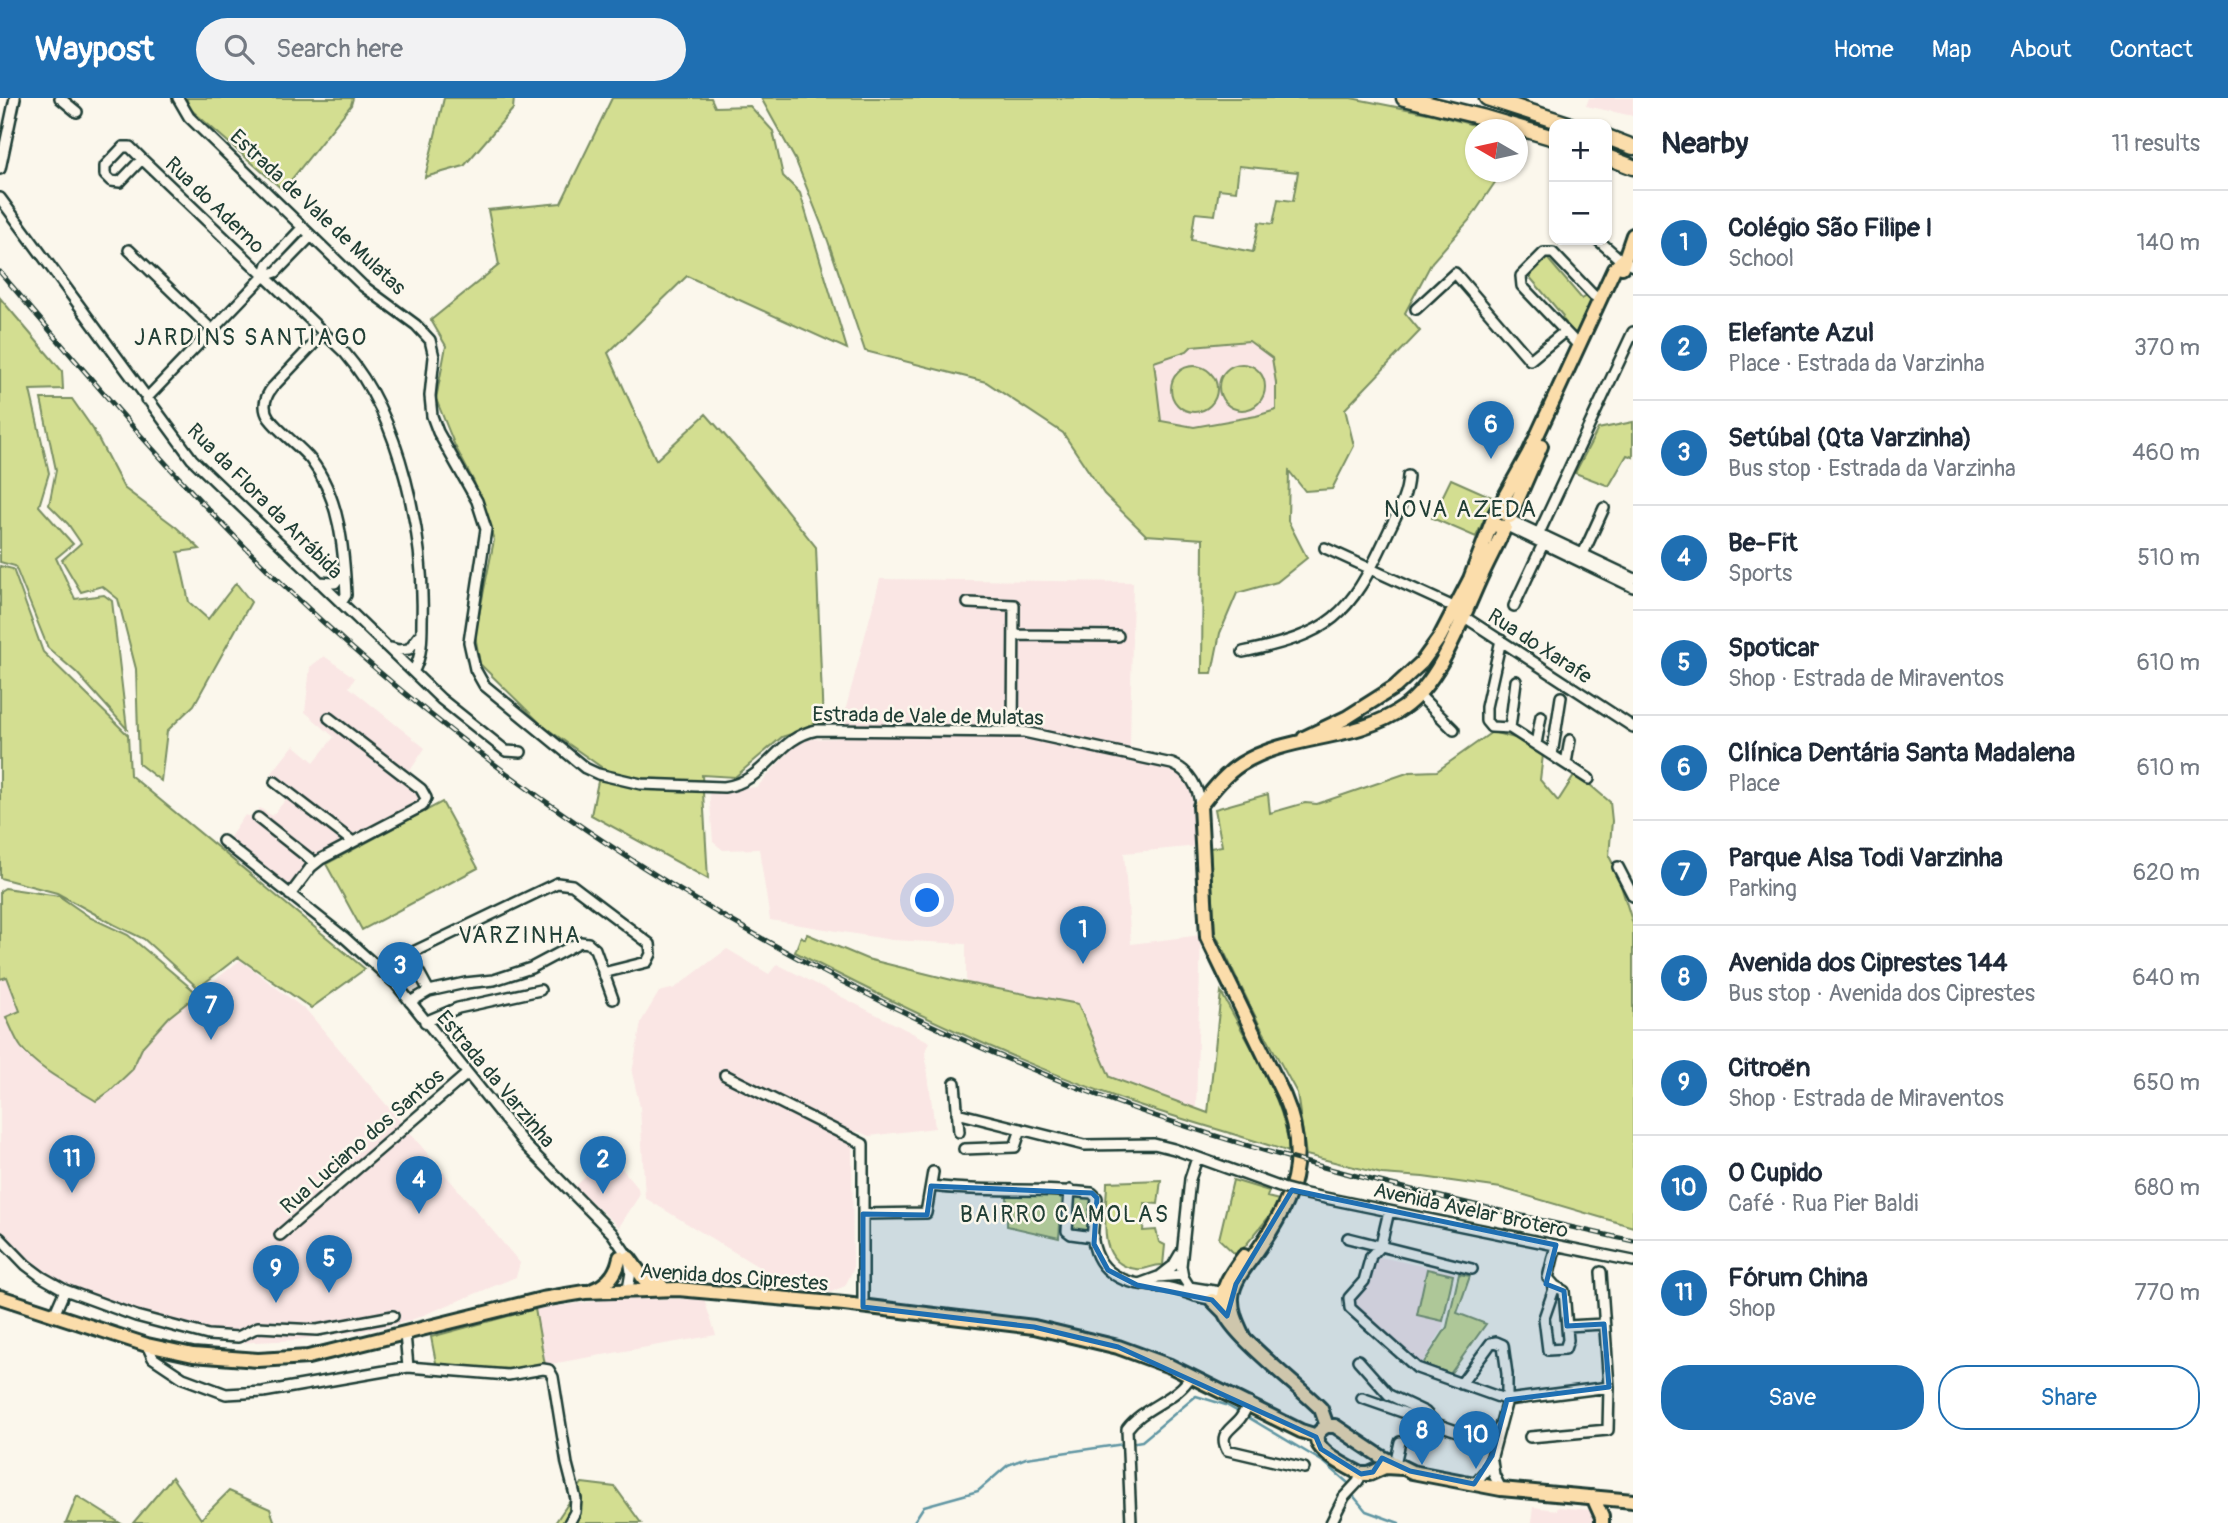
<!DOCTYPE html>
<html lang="en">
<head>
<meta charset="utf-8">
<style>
	body { margin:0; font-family:Pangolin,sans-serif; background:#f2f2f3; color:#1f2937 }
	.controls { position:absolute; right:21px; top:21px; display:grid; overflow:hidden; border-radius:14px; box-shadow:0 2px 5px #0004 }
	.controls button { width:63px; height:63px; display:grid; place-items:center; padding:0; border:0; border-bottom:2px solid #e0e1e3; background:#fff; color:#1f2937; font:35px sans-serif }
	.compass { position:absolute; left:1465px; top:21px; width:63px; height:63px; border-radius:50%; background:#fff; box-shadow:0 2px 5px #0004; rotate:279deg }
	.you { position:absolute; left:928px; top:803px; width:24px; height:24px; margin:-18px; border:5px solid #fff; border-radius:50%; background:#1a73e8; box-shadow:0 0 0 10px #1a73e833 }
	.badge { display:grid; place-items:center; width:46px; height:46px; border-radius:50%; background:#1f6fb2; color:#fff; font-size:23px; font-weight:700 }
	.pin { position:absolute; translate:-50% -58px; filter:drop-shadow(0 2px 4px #0008) }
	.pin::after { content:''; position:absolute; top:37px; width:24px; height:21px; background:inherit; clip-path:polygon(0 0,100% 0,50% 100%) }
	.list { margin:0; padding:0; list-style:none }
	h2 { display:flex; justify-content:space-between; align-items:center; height:91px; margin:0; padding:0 28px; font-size:30px }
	h2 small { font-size:23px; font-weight:400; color:#747a83 }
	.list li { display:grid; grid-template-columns:46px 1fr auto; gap:21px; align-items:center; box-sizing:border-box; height:105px; padding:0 28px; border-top:2px solid #e0e1e3 }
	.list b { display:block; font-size:26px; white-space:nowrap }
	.list p { margin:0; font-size:23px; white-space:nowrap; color:#747a83 }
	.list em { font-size:23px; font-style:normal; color:#747a83 }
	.actions { display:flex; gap:14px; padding:21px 28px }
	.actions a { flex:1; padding:16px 0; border:2px solid #1f6fb2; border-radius:28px; text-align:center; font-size:24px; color:#1f6fb2 }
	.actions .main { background:#1f6fb2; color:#fff }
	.icon { flex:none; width:38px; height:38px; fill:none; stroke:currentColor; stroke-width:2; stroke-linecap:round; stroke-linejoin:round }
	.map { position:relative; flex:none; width:1633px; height:1425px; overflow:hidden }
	header { display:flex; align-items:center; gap:42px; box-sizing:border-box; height:98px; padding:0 35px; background:#1f6fb2; color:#fff }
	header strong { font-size:33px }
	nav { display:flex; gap:38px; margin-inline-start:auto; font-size:24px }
	.search { width:490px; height:63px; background:#f2f2f3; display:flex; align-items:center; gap:18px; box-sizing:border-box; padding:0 24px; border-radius:38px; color:#747a83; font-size:26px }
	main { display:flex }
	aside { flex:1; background:#fff }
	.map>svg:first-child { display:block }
	.built { fill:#fae6e4 }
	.green { fill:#d3de91; stroke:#798e62; stroke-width:2; fill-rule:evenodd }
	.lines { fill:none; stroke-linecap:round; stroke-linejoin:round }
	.stream { stroke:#6096a3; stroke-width:2.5 }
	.minor-casing { stroke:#1f3d34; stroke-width:14 }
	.major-casing { stroke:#1f3d34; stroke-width:18 }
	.highway-casing { stroke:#1f3d34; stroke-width:19 }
	.minor { stroke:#fbf7ec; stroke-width:9 }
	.major { stroke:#fbddab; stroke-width:12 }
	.highway { stroke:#fbddab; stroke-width:14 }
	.rail-casing { stroke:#1f3d34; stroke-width:5 }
	.rail { stroke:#fbf7ec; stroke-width:2.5; stroke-dasharray:8; stroke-linecap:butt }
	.minor-bridge-casing { stroke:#1f3d34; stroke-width:14; stroke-linecap:butt }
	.minor-bridge { stroke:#fbf7ec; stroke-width:9 }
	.marked { fill:#1f6fb2; fill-opacity:0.2; stroke:#1f6fb2; stroke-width:5; stroke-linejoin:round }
	.labels { text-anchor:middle; stroke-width:5; stroke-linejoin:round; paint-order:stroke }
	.street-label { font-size:21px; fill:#1f3d34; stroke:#fbf7ec }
	.neighbourhood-label { font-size:23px; letter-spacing:2px; fill:#1f3d34; stroke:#fbf7ec }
</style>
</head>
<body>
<header>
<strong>Waypost</strong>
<div class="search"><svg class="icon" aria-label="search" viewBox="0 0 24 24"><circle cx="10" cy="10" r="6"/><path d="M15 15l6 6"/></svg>Search here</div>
<nav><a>Home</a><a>Map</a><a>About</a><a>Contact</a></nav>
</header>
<main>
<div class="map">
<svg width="1633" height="1425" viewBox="0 0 1633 1425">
	<rect width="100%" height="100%" fill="#fbf7ec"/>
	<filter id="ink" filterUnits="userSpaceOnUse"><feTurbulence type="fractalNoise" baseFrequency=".0143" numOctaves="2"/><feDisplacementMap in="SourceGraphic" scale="14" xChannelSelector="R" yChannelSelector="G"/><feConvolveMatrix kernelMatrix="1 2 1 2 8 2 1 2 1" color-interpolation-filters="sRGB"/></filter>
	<g filter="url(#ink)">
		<path class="built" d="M1589 0H1633V18L1586 8Z
			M1249 243 1272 260 1276 285V312L1256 318 1194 329 1161 323 1153 264 1187 253 1192 248Z
			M880 481 1133 484 1130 649 1179 674 1187 681 1195 700 1199 748 1124 755 1131 846 1201 837 1196 1012 1110 979 1078 906 966 885V846L892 842 770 822 759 751 723 752 713 744 709 693 757 689 801 641 838 640Z
			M324 558 355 580 349 589 425 650 404 682 421 696V703L308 766 289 788 228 742 245 717 253 719 260 710 272 718 293 693 271 676 294 647 314 664 334 639 305 614 310 569Z
			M727 851 769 876 777 866 930 944 925 954 935 1030 869 1038 857 1033 852 1050 853 1172 845 1188 829 1195 802 1193 772 1177 645 1100 640 1009 632 975 641 924 659 894 675 890Z
			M240 862 308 914 520 1165 516 1179 409 1223 374 1231 296 1242 236 1245 210 1244 155 1231 73 1202 41 1184 15 1163 0 1148V881L7 878 46 974 110 993 131 972 143 948 169 919Z
			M609 1055 638 1090 639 1098 619 1129 575 1089Z
			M1375 1158 1455 1175 1442 1232 1422 1265 1414 1263 1354 1206V1201L1366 1190Z
			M611 1201H704L716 1237 545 1267 535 1211Z
			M1533 1409 1557 1412 1558 1409 1590 1412 1594 1413 1593 1425H1531Z"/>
		<path class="green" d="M187 0H353L351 7 283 92 188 9Z
			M444 0H514L513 11 464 68 425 79Z
			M612 0H711L715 9 750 8 773 33 783 78 800 95 847 251 687 178 608 255 656 362 706 316 743 358 816 449 823 626 782 639 735 679 702 677 708 781 591 717 601 669 543 628 480 566 475 537 494 442 474 384 455 348 436 301 446 248 431 222 499 167 488 112 561 105Z
			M761 0H1351L1432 16 1489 31 1476 32V74H1502L1471 120 1432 164 1405 215 1420 233 1345 311 1354 348 1332 391 1305 393 1289 373 1288 423 1307 460 1277 484 1237 495 1220 535 1212 575H1202L1203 441 1146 437 1104 396 1063 335 986 284 865 253 828 143 796 63ZM1239 68 1298 74 1293 103 1278 101 1273 126 1259 124 1253 154 1191 142 1195 115 1215 117 1219 91 1236 93ZM1249 243 1272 260 1276 285V312L1256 318 1194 329 1161 323 1154 264 1187 253 1192 248Z
			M1547 160 1582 201 1587 198 1592 203 1576 237 1564 227 1566 225 1562 220 1563 218 1528 177Z
			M0 200 62 273 63 291 30 292 49 375 39 408 73 446 56 460 75 501 104 497 112 503 127 631 77 575 48 550 15 468 0 464Z
			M1219 289a23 23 0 1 1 46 0a23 23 0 1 1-46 0Z
			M1171 291a23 23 0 1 1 46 0a23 23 0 1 1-46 0Z
			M41 301H72L93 331 124 390 176 429 200 451 178 454 189 504 208 521 236 485 251 504 194 607 167 633 161 683 139 666 136 571 118 501 102 488 81 494 62 462 81 445 68 426 49 407 56 372Z
			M1633 324V359L1627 357 1609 388 1575 375 1598 331Z
			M1451 381 1494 400 1476 439 1432 420Z
			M0 468 13 471 43 554 128 637 130 677 365 871 311 910 238 859 198 890 144 841 115 827 57 795 0 780Z
			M1492 634 1526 643 1543 657 1540 682 1558 703 1576 675 1610 704 1612 723 1609 758 1616 772 1633 826V1129L1501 1090 1423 1079 1382 1076 1306 1057 1297 995 1258 924 1215 835 1210 750 1222 748 1215 711 1268 696 1270 715 1305 705 1317 706 1410 674 1437 673Z
			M442 704 478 770 362 832 326 766Z
			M5 790 59 798 91 820 128 837 198 896 169 919 143 948 132 972 110 993 96 1003C69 986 40 973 21 949 15 941 11 929 6 919L20 913 7 879 0 881V793Z
			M807 836 867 861 956 883 1078 906 1110 979 1208 1015 1221 894C1245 940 1287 1003 1289 1054 1232 1034 1173 1020 1116 999 1005 959 899 908 795 854L801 838 805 841Z
			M1161 1082 1158 1106 1145 1105 1143 1133 1156 1132 1159 1144 1165 1147 1163 1167C1153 1166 1146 1173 1136 1171 1094 1166 1107 1114 1107 1084Z
			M1233 1082 1269 1093 1267 1099 1279 1102 1277 1109 1237 1158 1219 1141Z
			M1077 1097 1089 1098 1094 1102 1090 1132 1088 1134 1074 1133 1070 1129 1073 1101Z
			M1007 1098H1058L1062 1101 1059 1140 1007 1128Z
			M1427 1171 1453 1177 1443 1223 1417 1217Z
			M1459 1176 1470 1178 1457 1215 1486 1226 1450 1276 1423 1266 1447 1229Z
			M535 1211 545 1267 522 1271 437 1270 431 1239Z
			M172 1379 201 1421 229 1393 270 1411 275 1425H133Z
			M582 1385 615 1389 641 1425H555Z
			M77 1398 120 1425H66Z"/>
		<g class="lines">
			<path class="stream" d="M1246 1318 1325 1365 1348 1385 1349 1389
				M1130 1345 1142 1343 1196 1298 1226 1307 1240 1315
				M1351 1395 1366 1413 1399 1425
				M913 1425 924 1408 978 1393 1008 1367 1026 1360 1124 1346"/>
			<defs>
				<path id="minor" d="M60 0 77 14
					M178 0 189 19 363 188 416 227 430 242 434 259 430 298 432 318 438 334 477 403 486 431 469 544 475 571 484 587 585 670 598 676 641 686 724 689C768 683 775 640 817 632L1024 634 1172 666C1190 673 1199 690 1200 708
					M142 61 120 84 111 83 105 77V68L123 49H130L142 61 345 255C401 320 425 439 422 523 422 540 422 559 413 574
					M0 71 15 0
					M0 100 192 361 441 601 506 653 521 654
					M1598 142 1622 163 1633 168
					M129 152 212 232
					M264 178 268 166 303 129
					M1416 211 1455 175 1530 262 1564 234
					M324 235 272 290C265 299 262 310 269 320 281 336 299 347 311 362 340 400 344 452 346 497L341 505
					M1579 248 1522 188 1521 178 1544 155H1553L1593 197 1600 201
					M146 301 264 178 276 174 311 138
					M1510 419V422L1633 480
					M1505 429 1507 428 1633 489
					M1539 435 1633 234
					M1325 450 1456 510
					M1583 456 1604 410
					M319 484 335 485 344 473
					M968 505 1014 507 1013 634
					M1514 508 1543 446
					M1463 518 1633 629
					M1014 537 1118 538
					M1501 542 1486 609V623L1491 629 1510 630 1589 681
					M391 550 398 552 409 551 419 538
					M1243 554C1330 536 1349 519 1386 439 1395 419 1407 400 1408 378
					M1418 596 1454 632
					M1510 630 1516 583
					M1536 646 1541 618
					M1552 657 1561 599
					M1566 665 1570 642
					M275 684 353 744
					M258 720 315 765
					M223 743 345 840 396 886 526 1048 612 1135 629 1160 631 1174 628 1191
					M1618 769 1633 798
					M290 797 311 769 321 761 422 708 426 700 421 691 329 620
					M409 856 557 785 572 787 650 846 651 856 647 864 603 875
					M381 871 409 856 429 893 410 904
					M429 893 465 885 494 882 531 870 580 844 588 845 595 851 613 901
					M425 924 458 910 540 892
					M725 977 863 1046V1209
					M955 985 959 1034
					M957 1015 1084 1047 1154 1046 1174 1051 1282 1090
					M964 1051 1015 1049 1021 1031
					M931 1088C985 1095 1038 1089 1092 1095L1097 1100C1096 1114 1091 1130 1093 1143 1099 1181 1133 1187 1163 1189 1181 1190 1197 1202 1216 1201
					M1070 1092 1067 1133 1071 1136 1093 1139
					M1301 1095 1633 1163
					M1389 1113 1381 1147 1371 1158 1364 1183 1349 1200 1350 1210 1417 1270 1507 1302 1609 1289 1601 1174
					M863 1116 926 1115 933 1074
					M280 1137 467 976
					M0 1140 26 1167 42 1179 65 1192 136 1218 208 1237 238 1239 258 1229 317 1232 393 1218
					M1348 1140 1472 1171
					M1159 1179 1173 1168 1180 1156
					M1139 1186 1158 1179 1182 1177
					M1555 1188 1544 1220 1548 1252 1565 1251 1568 1242 1564 1193 1555 1188 1548 1180 1556 1147
					M1189 1189 1220 1194 1224 1198
					M1195 1198 1183 1179 1181 1168 1190 1081 1197 1060
					M54 1217 65 1192
					M1567 1228 1604 1226
					M405 1236 408 1269
					M147 1247 153 1260 183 1280 226 1296 263 1294 408 1269 508 1277 543 1271 549 1272 553 1279 567 1366 576 1401 575 1414 569 1425
					M1358 1262 1389 1297 1425 1314 1434 1324
					M1461 1286 1491 1245 1496 1244 1503 1247 1507 1276V1302L1492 1358 1487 1371 1474 1386
					M1362 1300 1471 1338 1496 1341
					M1249 1305C1246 1311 1243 1317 1239 1322 1229 1333 1219 1336 1227 1352L1304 1370
					M1530 1339 1608 1332 1609 1289
					M1492 1363 1494 1377 1501 1391
					M1395 1366 1400 1344
					M1131 1425 1127 1331C1144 1308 1176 1303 1191 1278
					M1331 1425 1344 1399 1358 1384 1361 1376"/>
				<path id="major" d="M1622 169 1633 137
					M1497 414H1503L1510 419 1541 348
					M1304 640 1346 620 1395 589 1422 564 1440 539 1470 481 1495 416 1529 355 1614 171 1622 163
					M1244 1158C1232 1174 1218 1192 1224 1213 1231 1236 1301 1290 1321 1311L1327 1328
					M629 1160 644 1181 661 1187
					M593 1192C609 1186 617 1175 620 1159
					M0 1199 147 1247 193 1257 258 1262 308 1259 542 1201 585 1194 678 1191 844 1206 1034 1229 1118 1249 1170 1268 1301 1333 1317 1338
					M1212 1202 1224 1214
					M1244 1240C1238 1227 1231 1214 1232 1199 1233 1182 1248 1166 1257 1153 1294 1102 1310 1059 1284 998L1207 839 1200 708C1212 693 1225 676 1241 666 1290 635 1355 644 1403 610 1440 584 1461 523 1479 483 1487 465 1497 447 1505 429L1497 428 1494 424
					M1402 1370 1385 1369 1369 1376H1361C1347 1369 1295 1344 1327 1328H1335L1380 1358 1412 1374 1501 1391 1633 1403
					M1593 1399 1602 1419V1425"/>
				<path id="highway" d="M1404 0 1482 19 1554 40
					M1487 0 1568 26
					M1607 39 1633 49
					M1607 59 1633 69"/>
			</defs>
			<use href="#minor" class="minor-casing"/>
			<use href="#major" class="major-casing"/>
			<use href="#highway" class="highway-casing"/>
			<use href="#minor" class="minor"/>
			<use href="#major" class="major"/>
			<use href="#highway" class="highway"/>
			<defs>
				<path id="rail" d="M0 174C95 286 189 398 296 499 528 718 807 888 1105 1000 1276 1064 1455 1103 1633 1143"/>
			</defs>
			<use href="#rail" class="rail-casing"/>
			<use href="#rail" class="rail"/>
			<defs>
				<path id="minor-bridge" d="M1282 1090 1301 1095"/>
			</defs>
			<use href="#minor-bridge" class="minor-bridge-casing"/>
			<use href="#minor-bridge" class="minor-bridge"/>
		</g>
	</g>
	<path class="marked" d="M931 1088 1092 1095 1097 1100 1094 1146 1108 1172 1137 1187 1212 1202 1227 1218 1236 1186 1292 1092 1556 1147 1546 1186 1564 1193 1567 1228 1604 1226 1609 1289 1507 1302 1492 1358 1474 1386 1410 1373 1382 1360 1373 1374 1361 1376 1321 1351 1316 1339 1118 1249 1034 1229 863 1209V1116L927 1117Z"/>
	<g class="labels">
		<g class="street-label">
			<text transform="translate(215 107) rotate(44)" y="7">Rua do Aderno</text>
			<text transform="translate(318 114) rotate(43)" y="7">Estrada de Vale de Mulatas</text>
			<text transform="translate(265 403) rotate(45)" y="7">Rua da Flora da Arrábida</text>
			<text transform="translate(1540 548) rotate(33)" y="7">Rua do Xarafe</text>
			<text transform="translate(928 618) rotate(1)" y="7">Estrada de Vale de Mulatas</text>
			<text transform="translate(496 981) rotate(50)" y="7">Estrada da Varzinha</text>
			<text transform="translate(362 1043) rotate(-41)" y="7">Rua Luciano dos Santos</text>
			<text transform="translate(1471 1112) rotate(12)" y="7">Avenida Avelar Brotero</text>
			<text transform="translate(734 1179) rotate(4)" y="7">Avenida dos Ciprestes</text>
		</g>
		<g class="neighbourhood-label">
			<text x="251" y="247">JARDINS SANTIAGO</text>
			<text x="1461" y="419">NOVA AZEDA</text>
			<text x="520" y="845">VARZINHA</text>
			<text x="1065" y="1124">BAIRRO CAMOLAS</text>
		</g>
	</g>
</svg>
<div class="controls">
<button>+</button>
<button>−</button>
</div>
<svg class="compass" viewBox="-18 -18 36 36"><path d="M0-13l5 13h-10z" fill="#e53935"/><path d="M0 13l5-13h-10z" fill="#747a83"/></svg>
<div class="you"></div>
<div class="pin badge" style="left:1083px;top:866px">1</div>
<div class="pin badge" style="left:603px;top:1096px">2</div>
<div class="pin badge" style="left:400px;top:902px">3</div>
<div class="pin badge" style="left:419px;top:1116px">4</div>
<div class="pin badge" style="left:329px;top:1195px">5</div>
<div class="pin badge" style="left:1491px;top:361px">6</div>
<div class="pin badge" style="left:211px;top:942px">7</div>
<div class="pin badge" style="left:1422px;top:1367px">8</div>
<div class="pin badge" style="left:276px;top:1205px">9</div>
<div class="pin badge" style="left:1476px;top:1371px">10</div>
<div class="pin badge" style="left:72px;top:1095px">11</div>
</div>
<aside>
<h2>Nearby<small>11 results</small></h2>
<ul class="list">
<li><span class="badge">1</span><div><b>Colégio São Filipe I</b><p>School</p></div><em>140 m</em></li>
<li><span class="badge">2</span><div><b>Elefante Azul</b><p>Place · Estrada da Varzinha</p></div><em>370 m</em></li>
<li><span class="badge">3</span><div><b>Setúbal (Qta Varzinha)</b><p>Bus stop · Estrada da Varzinha</p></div><em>460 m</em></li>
<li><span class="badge">4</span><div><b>Be-Fit</b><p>Sports</p></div><em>510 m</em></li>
<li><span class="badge">5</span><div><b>Spoticar</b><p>Shop · Estrada de Miraventos</p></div><em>610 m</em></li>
<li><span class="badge">6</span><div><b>Clínica Dentária Santa Madalena</b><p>Place</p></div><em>610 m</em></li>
<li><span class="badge">7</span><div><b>Parque Alsa Todi Varzinha</b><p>Parking</p></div><em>620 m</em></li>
<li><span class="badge">8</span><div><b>Avenida dos Ciprestes 144</b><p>Bus stop · Avenida dos Ciprestes</p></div><em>640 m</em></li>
<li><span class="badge">9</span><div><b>Citroën</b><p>Shop · Estrada de Miraventos</p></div><em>650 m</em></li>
<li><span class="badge">10</span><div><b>O Cupido</b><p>Café · Rua Pier Baldi</p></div><em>680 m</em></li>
<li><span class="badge">11</span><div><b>Fórum China</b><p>Shop</p></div><em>770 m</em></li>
</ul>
<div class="actions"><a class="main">Save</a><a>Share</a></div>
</aside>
</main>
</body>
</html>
